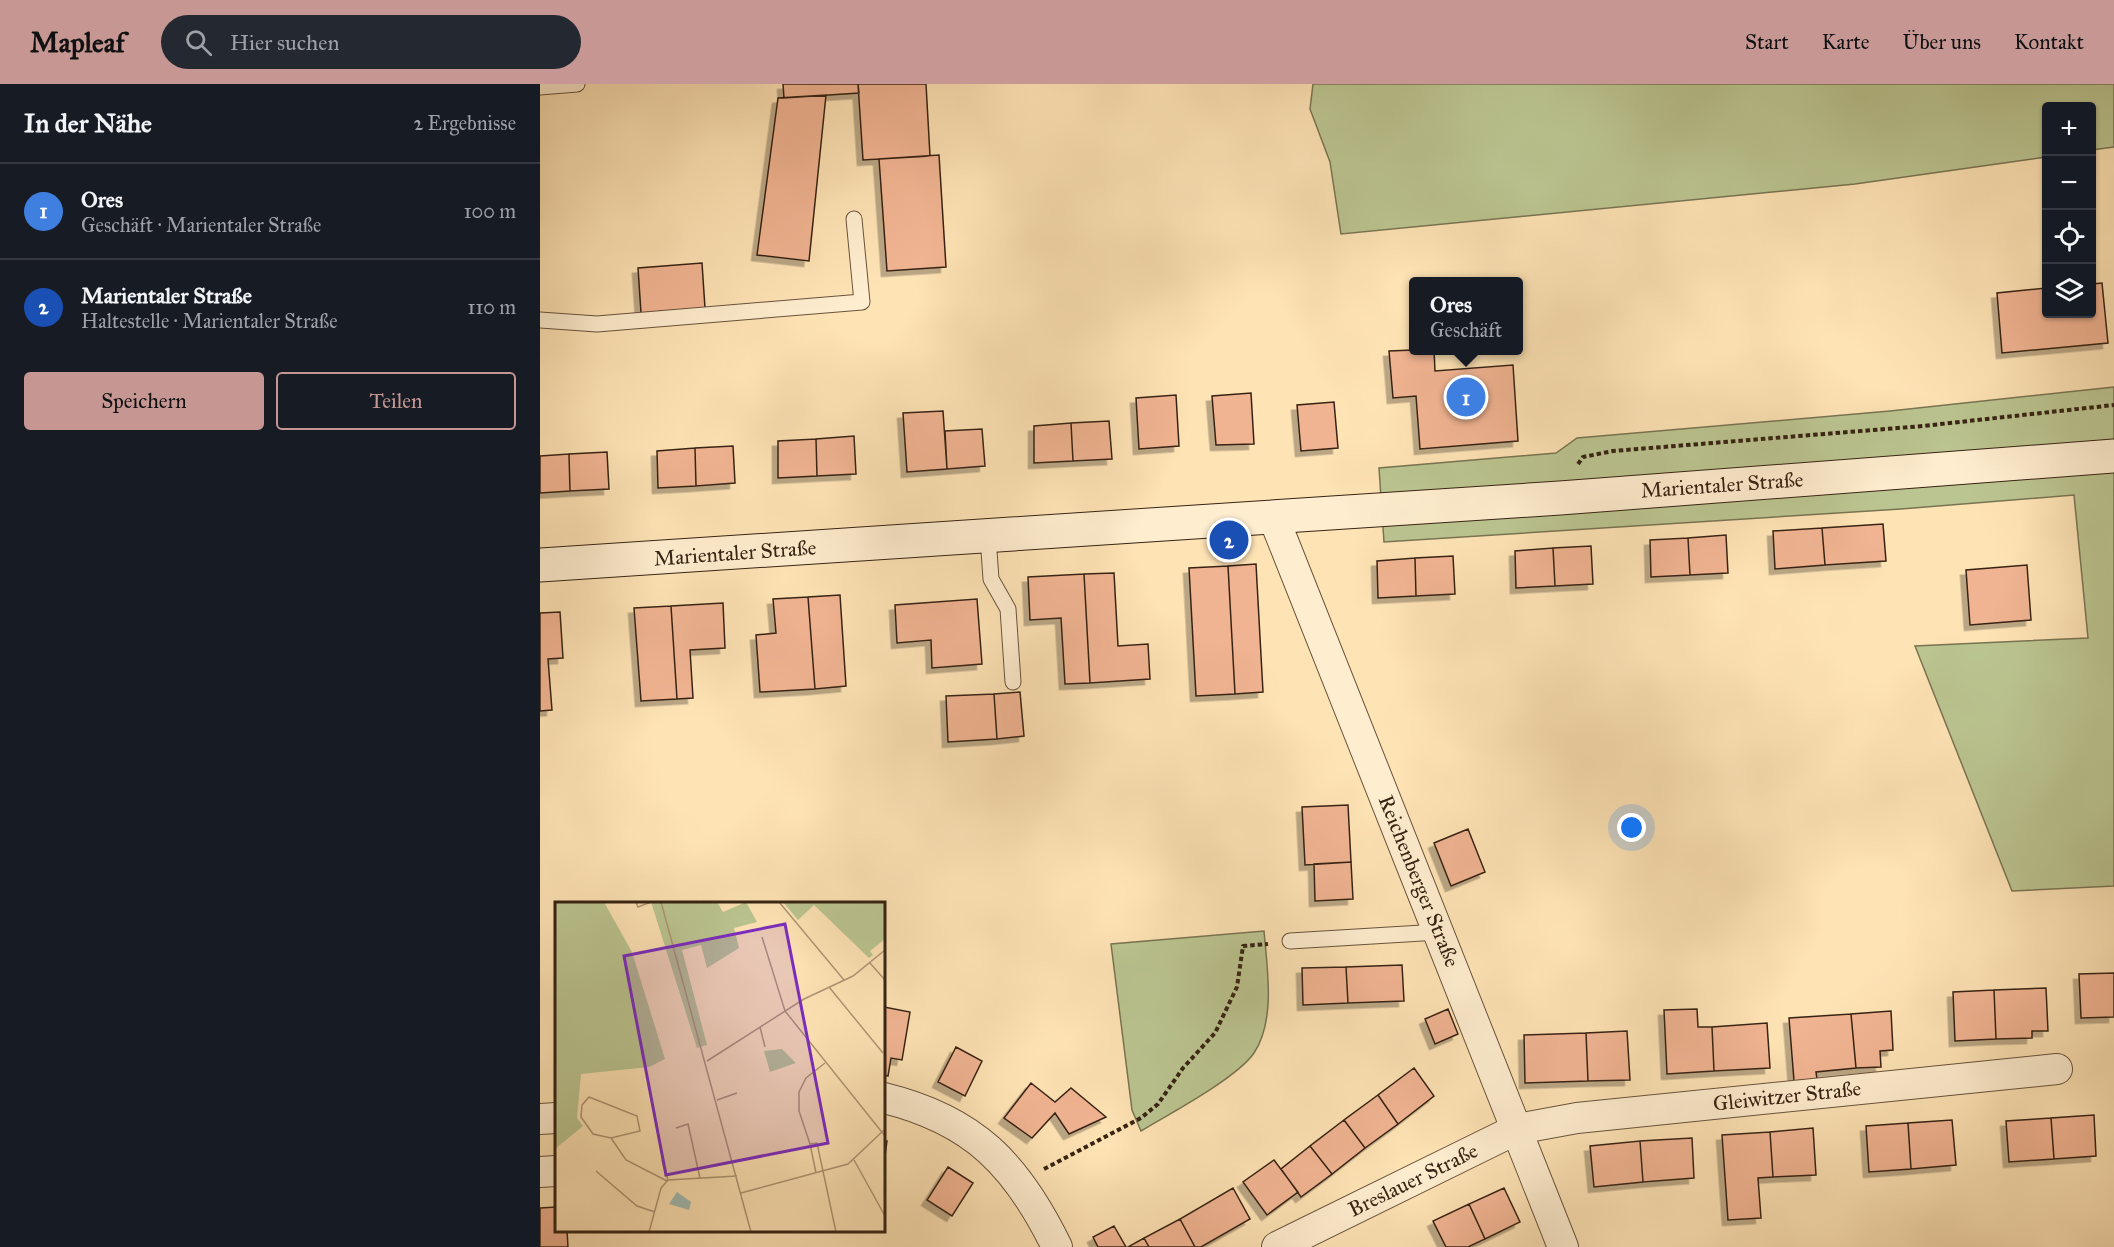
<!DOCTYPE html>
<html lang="de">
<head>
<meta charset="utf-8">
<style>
	body { margin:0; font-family:"IM FELL Great Primer",serif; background:#242831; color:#f1f3f6 }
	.controls { position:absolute; right:18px; top:18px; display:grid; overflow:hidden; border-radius:6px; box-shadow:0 2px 4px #0004 }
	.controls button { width:54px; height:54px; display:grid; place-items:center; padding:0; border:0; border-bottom:2px solid #363941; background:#171b24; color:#f1f3f6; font:30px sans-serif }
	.you { position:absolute; left:1092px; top:744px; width:21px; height:21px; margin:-15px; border:4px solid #fff; border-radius:50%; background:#1a73e8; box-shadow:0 0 0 9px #1a73e833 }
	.badge { display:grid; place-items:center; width:39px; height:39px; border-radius:50%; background:#c59692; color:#fff; font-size:20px; font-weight:700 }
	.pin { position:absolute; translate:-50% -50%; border:3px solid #fff; box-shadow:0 2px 6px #0006 }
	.popup { position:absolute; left:869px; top:193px; width:114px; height:78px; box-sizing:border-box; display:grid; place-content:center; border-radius:6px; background:#171b24; filter:drop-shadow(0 2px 4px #0005); font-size:20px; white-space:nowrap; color:#9ea1a6 }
	.popup b { font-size:22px; color:#f1f3f6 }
	.popup::after { content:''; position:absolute; left:50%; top:100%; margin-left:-12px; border:12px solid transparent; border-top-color:#171b24 }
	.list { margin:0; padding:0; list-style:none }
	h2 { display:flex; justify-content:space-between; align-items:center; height:78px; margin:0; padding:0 24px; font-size:26px }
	h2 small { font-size:20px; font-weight:400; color:#9ea1a6 }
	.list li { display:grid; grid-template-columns:39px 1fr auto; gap:18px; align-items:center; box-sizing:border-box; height:96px; padding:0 24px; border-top:2px solid #363941 }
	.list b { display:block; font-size:22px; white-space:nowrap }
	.list p { margin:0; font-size:20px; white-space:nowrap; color:#9ea1a6 }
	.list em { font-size:20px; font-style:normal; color:#9ea1a6 }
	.actions { display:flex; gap:12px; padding:18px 24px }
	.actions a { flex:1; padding:14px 0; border:2px solid #c59692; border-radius:6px; text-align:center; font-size:21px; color:#c59692 }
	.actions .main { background:#c59692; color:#111 }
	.icon { flex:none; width:33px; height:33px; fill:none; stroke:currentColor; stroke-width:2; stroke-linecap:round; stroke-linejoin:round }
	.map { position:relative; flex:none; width:1574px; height:1163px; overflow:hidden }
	header { display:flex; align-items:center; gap:36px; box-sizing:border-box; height:84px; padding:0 30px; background:#c59692; color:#111 }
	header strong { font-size:28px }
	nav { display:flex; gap:33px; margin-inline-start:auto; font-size:21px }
	.search { width:420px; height:54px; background:#242831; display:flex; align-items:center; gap:15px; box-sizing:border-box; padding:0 21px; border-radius:33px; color:#9ea1a6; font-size:22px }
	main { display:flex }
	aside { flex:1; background:#171b24 }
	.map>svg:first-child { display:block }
	.green { fill:#bbc591; stroke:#797452; stroke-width:1.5 }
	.building { fill:#f1b492; stroke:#372313; stroke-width:1.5; filter:url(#shadow) }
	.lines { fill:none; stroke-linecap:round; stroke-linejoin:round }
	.service-casing { stroke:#69533c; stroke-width:17 }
	.minor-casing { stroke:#69533c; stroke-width:32 }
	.secondary-casing { stroke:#372313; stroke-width:35 }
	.path { stroke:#372313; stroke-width:4; stroke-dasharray:4.5 3; stroke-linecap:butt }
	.service { stroke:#feedcf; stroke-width:15 }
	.minor { stroke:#feedcf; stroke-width:30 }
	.secondary { stroke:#feedcf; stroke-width:33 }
	.labels { text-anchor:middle; stroke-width:4.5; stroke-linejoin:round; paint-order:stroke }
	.street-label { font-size:21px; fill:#372313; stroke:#feedcf }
	.inset-road { fill:none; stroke:#ae9674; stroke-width:1.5 }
	.view { fill:#7b2cbf; fill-opacity:0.15; stroke:#7b2cbf; stroke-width:3 }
	.inset-edge { fill:none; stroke:#372313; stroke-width:3 }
</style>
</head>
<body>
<header>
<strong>Mapleaf</strong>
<div class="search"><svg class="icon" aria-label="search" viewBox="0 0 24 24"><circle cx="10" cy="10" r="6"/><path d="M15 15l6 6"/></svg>Hier suchen</div>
<nav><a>Start</a><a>Karte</a><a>Über uns</a><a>Kontakt</a></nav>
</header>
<main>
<aside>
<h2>In der Nähe<small>2 Ergebnisse</small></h2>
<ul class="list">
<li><span class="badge" style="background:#3f7fe0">1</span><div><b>Ores</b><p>Geschäft · Marientaler Straße</p></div><em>100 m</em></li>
<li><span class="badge" style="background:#1a4fb4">2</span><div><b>Marientaler Straße</b><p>Haltestelle · Marientaler Straße</p></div><em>110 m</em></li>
</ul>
<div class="actions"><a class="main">Speichern</a><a>Teilen</a></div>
</aside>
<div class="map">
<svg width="1574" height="1163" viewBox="0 0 1574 1163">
	<defs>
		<filter id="shadow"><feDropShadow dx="-5.5" dy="5.5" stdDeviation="0" flood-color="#0004"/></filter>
	</defs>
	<rect width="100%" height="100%" fill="#fee3b5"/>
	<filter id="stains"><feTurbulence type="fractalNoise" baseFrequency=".00333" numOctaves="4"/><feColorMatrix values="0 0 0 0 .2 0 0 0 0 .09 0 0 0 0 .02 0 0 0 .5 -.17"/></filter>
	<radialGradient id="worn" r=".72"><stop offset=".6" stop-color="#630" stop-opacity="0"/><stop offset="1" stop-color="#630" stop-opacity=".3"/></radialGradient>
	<path class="green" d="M773 0H1574V63L1552 66V22H1506V73L1315 100 801 150 790 78 770 25Z
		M1574 303V802L1472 807 1375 562 1548 554 1534 411 1361 425 844 458 839 384 1016 369 1037 354 1350 327Z
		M724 847C727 883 736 936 714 969 697 994 629 1030 601 1047L592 1026 571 860Z"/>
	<path class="building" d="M243 0H318L319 9 244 14Z
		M318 0H386L390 72 323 76Z
		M286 11 269 177 217 171 238 14Z
		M399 71 406 183 347 187 339 75Z
		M162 179 165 224 101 229 98 184Z
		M1562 199 1568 259 1462 269 1457 209 1506 204V230H1552V200Z
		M874 266H894L895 287 973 281 978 357 880 365 876 312 853 314 849 267Z
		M711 309 714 360 676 361 672 312Z
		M636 311 639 362 599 365 596 314Z
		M794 318 798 364 761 367 757 321Z
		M403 327 407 385 367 388 363 329Z
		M569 337 572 375 533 377 531 339Z
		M531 339 533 377 494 379V342Z
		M442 345 445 382 407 385 405 347Z
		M314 352 316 390 277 392 276 355Z
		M276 355 277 392 238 394V357Z
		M193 362 195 399 156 402 155 364Z
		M155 364 156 402 118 404 117 367Z
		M67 368 69 405 30 407 29 370Z
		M29 370 30 407 0 409V372Z
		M1343 440 1346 477 1285 481 1282 444Z
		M1282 444 1285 481 1235 485 1233 447Z
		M1186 451 1188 489 1150 491 1148 454Z
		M1148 454 1150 491 1111 493 1110 456Z
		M1051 462 1053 500 1015 502 1013 464Z
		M1013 464 1015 502 976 504 975 467Z
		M913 472 915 510 876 512 875 474Z
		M875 474 876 512 838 514 837 477Z
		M716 480 723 608 695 610 688 482Z
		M1487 481 1491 536 1430 541 1426 486Z
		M688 482 695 610 656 612 649 484Z
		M574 489 578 562 608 560 610 595 550 599 544 490Z
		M544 490 550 599 525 600 521 534 490 536 488 493Z
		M300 511 306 602 275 605 268 513Z
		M268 513 275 605 220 608 216 551 236 549 233 515Z
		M437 515 442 580 392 584 391 556 357 559 355 521Z
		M183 519 185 564 150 566 153 614 137 615 131 522Z
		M131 522 137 615 101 617 94 524Z
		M20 528 23 574 8 575 12 626 0 627V529Z
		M480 608 484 652 457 655 454 610Z
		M454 610 457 655 408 658 406 612Z
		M808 721 811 778 765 781 762 723Z
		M928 745 945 788 911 802 894 759Z
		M811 778 813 815 775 817 774 780Z
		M862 881 864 917 808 919 806 883Z
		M806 883 808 919 763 921 762 884Z
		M1574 889V933L1541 934 1539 890Z
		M1506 904 1508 947H1492V954L1456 955 1454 906Z
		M1454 906 1456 955 1415 957 1413 908Z
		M344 923 370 928 362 976 351 974 348 992 344 991Z
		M908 925 918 950 895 960 885 935Z
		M1157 925 1158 943H1172L1174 987 1127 990 1124 926Z
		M1351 927 1353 966 1340 967 1341 983 1316 984 1311 930Z
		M1311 930 1316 984 1276 988 1277 995 1254 997 1249 934Z
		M1227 939 1230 984 1174 987 1172 943Z
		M1087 947 1090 996 1048 997 1046 949Z
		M1046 949 1048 997 985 999 984 951Z
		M416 963 442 977 425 1012 398 998Z
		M874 984 894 1012 858 1040 838 1011Z
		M491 999 515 1018 531 1004 566 1033 529 1050 515 1029 492 1054 464 1034Z
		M838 1011 858 1040 825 1064 804 1036Z
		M1554 1031 1556 1072 1514 1075 1511 1034Z
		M1511 1034 1514 1075 1469 1078 1466 1037Z
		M804 1036 825 1064 792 1090 770 1062Z
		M1412 1036 1416 1081 1371 1085 1368 1039Z
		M1368 1039 1371 1085 1329 1088 1326 1042Z
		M1273 1044 1276 1091 1233 1093 1230 1048Z
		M1230 1048 1233 1093 1218 1094 1221 1134 1188 1136 1182 1051Z
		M1152 1054 1154 1094 1103 1098 1100 1057Z
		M344 1057H347L344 1079Z
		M1100 1057 1103 1098 1054 1103 1050 1062Z
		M770 1062 792 1090 761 1113 741 1085Z
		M734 1076 758 1108 727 1131 703 1098Z
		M408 1083 433 1099 412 1132 387 1116Z
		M693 1104 710 1135 661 1163H655L640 1135Z
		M964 1104 980 1138 945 1155 929 1120Z
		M929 1120 945 1155 928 1163H906L893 1137Z
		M16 1123V1146H27L28 1163H0V1124Z
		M640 1135 655 1163H609L604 1154Z
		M574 1142 586 1163H558L553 1153Z
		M604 1154 609 1163H588Z"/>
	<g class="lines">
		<defs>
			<path id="service" d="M0 3 37 0
				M0 236 57 240 322 218 314 135
				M448 453 451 495 468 525 473 598
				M750 857 899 848"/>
			<path id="minor" d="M733 432 1023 1163
				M344 1014C434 1036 477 1081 517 1163
				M0 1035 16 1034
				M0 1088 16 1087
				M737 1163 977 1045 1037 1034 1517 985"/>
			<path id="secondary" d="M0 481 1020 414 1574 372"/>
		</defs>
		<use href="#service" class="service-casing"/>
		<use href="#minor" class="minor-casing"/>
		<use href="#secondary" class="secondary-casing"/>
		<path class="path" d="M1038 380 1043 373 1073 367 1383 342 1574 321
			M504 1085 601 1034 618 1020 643 984 675 949 697 903 703 862 728 860"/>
		<use href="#service" class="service"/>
		<use href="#minor" class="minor"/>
		<use href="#secondary" class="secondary"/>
	</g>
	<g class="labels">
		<g class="street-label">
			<text transform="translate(1182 401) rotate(-4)" y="7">Marientaler Straße</text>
			<text transform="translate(195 469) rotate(-4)" y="7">Marientaler Straße</text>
			<text transform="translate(879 797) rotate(68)" y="7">Reichenberger Straße</text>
			<text transform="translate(1247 1012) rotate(-6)" y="7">Gleiwitzer Straße</text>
			<text transform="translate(873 1096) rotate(-26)" y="7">Breslauer Straße</text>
		</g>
	</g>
	<g transform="translate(15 818)">
		<rect width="330" height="330" fill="#fee3b5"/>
		<path d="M0 0H49L77 50 110 157 94 165 26 172 22 216 28 224 0 247ZM96 0H162L168 10 191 0 202 20 179 26 184 46 152 66 146 43 127 48 152 143 142 146ZM228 0H330V37L315 49 318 53 314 56 259 3 243 18ZM227 147 241 161 215 170 209 149Z" fill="#bbc591"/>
		<path d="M122 290 136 300 134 308 114 302Z" fill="#a0bdb3"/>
		<path class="inset-road" d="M81 0 83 5 96 0M106 0 196 330M224 0 289 78M207 35 230 109 330 234M315 61 330 78M274 85 328 151M205 125 210 145M152 159 249 97 298 74 330 48M34 195 82 214 85 229 56 236 38 232 26 215 27 203ZM162 198 182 191M121 226 133 222 145 276M56 236 71 258 112 279M255 242 244 209V190L251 176 270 161M107 258 113 278M299 258 330 314M41 269 82 304 100 310M261 271 255 242 262 241 281 330M186 291 293 262 329 228M94 330 106 286 113 278 182 274"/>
		<path class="view" d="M230 22 273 241 111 273 69 54Z"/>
		<rect width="330" height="330" class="inset-edge"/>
	</g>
	<rect width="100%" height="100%" filter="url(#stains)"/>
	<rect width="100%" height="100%" fill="url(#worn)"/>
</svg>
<div class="controls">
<button>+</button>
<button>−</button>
<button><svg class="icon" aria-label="locate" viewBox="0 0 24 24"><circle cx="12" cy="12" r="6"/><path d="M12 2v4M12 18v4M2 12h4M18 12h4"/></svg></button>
<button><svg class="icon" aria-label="layers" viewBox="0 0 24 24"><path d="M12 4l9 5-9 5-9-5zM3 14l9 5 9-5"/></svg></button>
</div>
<div class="you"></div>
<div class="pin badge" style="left:926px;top:313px;background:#3f7fe0">1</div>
<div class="popup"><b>Ores</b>Geschäft</div>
<div class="pin badge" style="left:689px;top:456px;background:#1a4fb4">2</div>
</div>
</main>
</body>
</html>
